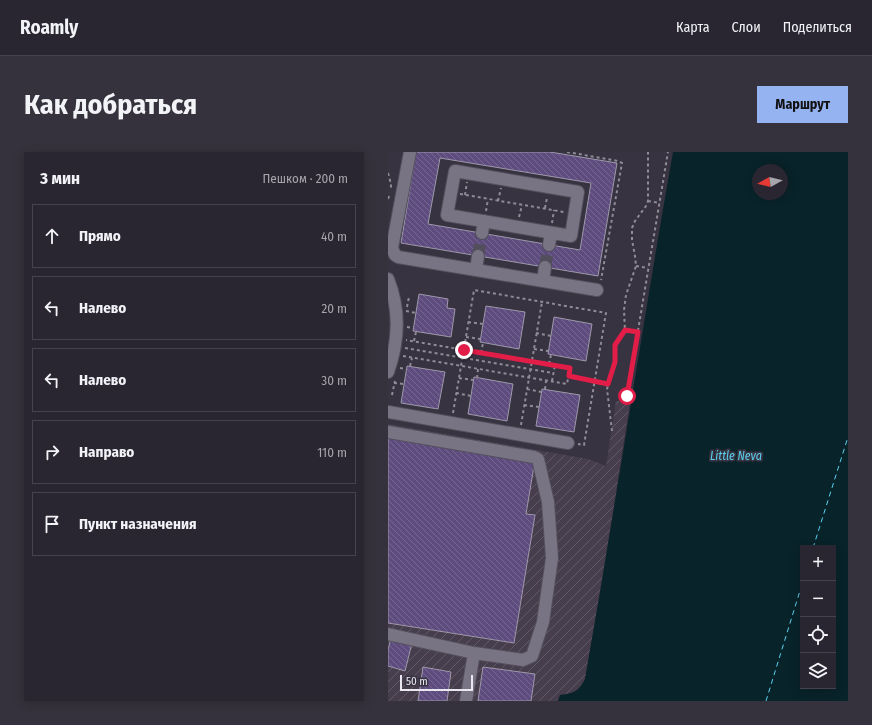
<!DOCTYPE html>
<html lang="ru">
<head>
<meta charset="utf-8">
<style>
	body { margin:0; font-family:"Fira Sans Condensed",sans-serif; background:#36323d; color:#f1f3f6 }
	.controls { position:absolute; right:12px; bottom:12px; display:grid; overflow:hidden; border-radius:0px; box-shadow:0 2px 10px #0003 }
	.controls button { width:36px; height:36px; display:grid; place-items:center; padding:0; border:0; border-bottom:1px solid #46434d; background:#2a2631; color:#f1f3f6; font:20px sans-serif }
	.compass { position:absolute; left:364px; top:12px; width:36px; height:36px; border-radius:50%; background:#2a2631; box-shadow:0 2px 10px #0003; rotate:262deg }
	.scale { position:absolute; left:12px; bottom:10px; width:73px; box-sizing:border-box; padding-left:4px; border:2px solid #eae7f1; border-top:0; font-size:11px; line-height:14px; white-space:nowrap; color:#eae7f1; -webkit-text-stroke:3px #383341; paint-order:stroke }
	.stop { position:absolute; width:12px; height:12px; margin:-9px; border:3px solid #e11d48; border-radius:50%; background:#fff }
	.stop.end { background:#e11d48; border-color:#fff; box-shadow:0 1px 4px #0008 }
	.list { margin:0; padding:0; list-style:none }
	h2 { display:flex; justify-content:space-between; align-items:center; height:52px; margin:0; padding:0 16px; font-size:17px }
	h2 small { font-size:13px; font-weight:400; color:#a5a5ab }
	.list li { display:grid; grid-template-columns:26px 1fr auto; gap:12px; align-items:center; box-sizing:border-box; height:64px; margin:0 8px 8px; padding:0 8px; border:1px solid #46434d; border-radius:0px }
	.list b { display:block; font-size:15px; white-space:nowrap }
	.list em { font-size:13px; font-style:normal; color:#a5a5ab }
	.icon { flex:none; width:22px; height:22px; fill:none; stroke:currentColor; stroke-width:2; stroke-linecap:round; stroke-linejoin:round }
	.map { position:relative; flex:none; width:460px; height:549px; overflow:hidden; border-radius:0px }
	header { display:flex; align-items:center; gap:24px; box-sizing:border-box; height:56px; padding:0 20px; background:#2a2631; border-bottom:1px solid #46434d }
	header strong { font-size:19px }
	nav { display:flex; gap:22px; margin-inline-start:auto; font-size:14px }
	.intro { display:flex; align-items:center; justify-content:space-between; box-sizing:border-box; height:96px; padding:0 24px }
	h1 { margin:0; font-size:28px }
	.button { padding:10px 18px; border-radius:0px; background:#95b2f1; color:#111; font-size:14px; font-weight:700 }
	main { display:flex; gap:24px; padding:0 24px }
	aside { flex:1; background:#2a2631; border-radius:0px; box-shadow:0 2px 10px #0003 }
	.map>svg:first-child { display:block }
	.industrial { fill:url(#industrial-furrows) }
	.water { fill:#09232a; fill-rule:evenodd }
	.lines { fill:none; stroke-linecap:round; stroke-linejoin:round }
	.ferry { stroke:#5ad1f0; stroke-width:1; stroke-dasharray:5 4; stroke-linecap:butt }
	.building { fill:url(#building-back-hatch); stroke:#9e99aa; fill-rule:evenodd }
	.minor-tunnel { stroke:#534e5b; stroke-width:12; stroke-dasharray:12 6; stroke-linecap:butt }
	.minor-casing { stroke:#54505c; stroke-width:14 }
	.path { stroke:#8f8b97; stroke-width:2; stroke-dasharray:3 3; stroke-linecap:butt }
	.minor { stroke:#797484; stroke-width:12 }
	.route { stroke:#e11d48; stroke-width:5 }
	.labels { text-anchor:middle; stroke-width:3.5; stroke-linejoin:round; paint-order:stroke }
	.water-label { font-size:12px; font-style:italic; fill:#5ad1f0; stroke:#383341 }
</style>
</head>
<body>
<header>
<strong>Roamly</strong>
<nav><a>Карта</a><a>Слои</a><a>Поделиться</a></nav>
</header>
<div class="intro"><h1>Как добраться</h1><a class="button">Маршрут</a></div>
<main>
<aside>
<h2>3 мин<small>Пешком · 200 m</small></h2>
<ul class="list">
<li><svg class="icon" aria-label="ahead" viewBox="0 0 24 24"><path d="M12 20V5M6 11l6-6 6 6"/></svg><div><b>Прямо</b></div><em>40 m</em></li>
<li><svg class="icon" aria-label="left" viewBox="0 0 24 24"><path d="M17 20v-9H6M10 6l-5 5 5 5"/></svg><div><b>Налево</b></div><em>20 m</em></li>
<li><svg class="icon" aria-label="left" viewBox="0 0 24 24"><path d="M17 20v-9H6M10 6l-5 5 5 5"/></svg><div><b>Налево</b></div><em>30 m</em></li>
<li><svg class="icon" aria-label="right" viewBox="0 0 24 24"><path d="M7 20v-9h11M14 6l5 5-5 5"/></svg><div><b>Направо</b></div><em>110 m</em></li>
<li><svg class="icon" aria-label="arrive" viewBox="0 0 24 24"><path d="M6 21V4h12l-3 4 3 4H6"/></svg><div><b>Пункт назначения</b></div></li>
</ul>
</aside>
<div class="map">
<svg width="460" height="549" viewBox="0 0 460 549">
	<defs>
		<pattern id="industrial-furrows" width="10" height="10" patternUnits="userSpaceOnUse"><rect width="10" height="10" fill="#463d4d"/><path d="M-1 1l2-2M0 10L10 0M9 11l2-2" fill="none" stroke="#615967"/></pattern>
		<pattern id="building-back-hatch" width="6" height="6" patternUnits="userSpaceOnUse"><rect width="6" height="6" fill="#5e4c7f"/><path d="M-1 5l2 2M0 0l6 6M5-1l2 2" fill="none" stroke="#756692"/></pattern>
	</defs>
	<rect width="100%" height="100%" fill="#383341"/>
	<path class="industrial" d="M228 249 242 250 213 437 197 527 193 535 186 541 172 543 170 549H0V272L200 307 218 314Z"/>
	<path class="water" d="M285 0H460V549H170L172 543C186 541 190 540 197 527 228 351 254 175 285 0ZM370 18H394V42H370ZM415 396H445V534H415Z"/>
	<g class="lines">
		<path class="ferry" d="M425 396 460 285
			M378 549 415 429"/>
	</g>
	<path class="building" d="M28 0H162L229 11 210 124 13 91ZM52 6 203 31 192 98 40 72Z
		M31 142 60 147 59 156 67 157 63 185 25 179Z
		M98 154 137 160 131 197 92 190Z
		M166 165 204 172 198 209 160 202Z
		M19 214 57 220 50 257 13 251Z
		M86 225 125 232 119 269 80 262Z
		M154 237 192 243 186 280 148 274Z
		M0 283 147 308 138 362 147 363 126 491 0 471Z
		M3 486 24 491 17 519 0 514V498Z
		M35 515 63 520 59 549H30Z
		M95 515 147 522 143 549H90Z"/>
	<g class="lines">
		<path class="minor-tunnel" d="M90 104 94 81
			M157 115 161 93"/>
		<defs>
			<path id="minor" d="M22 0 4 96 7 103 10 105 209 138
				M67 19 190 40 183 84 59 63Z
				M94 81 96 69
				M161 93 163 81
				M88 118 90 104
				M0 127C12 157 11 189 0 220
				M155 129 157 115
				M0 260 180 291
				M0 280 146 305 150 307 160 350 164 406 155 470 144 504 135 508 86 501 0 482
				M78 549 86 501"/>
		</defs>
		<use href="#minor" class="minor-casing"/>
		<path class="path" d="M179 0 230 9 234 11 213 128
			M0 21 3 32V37
			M72 42 176 60
			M77 43 79 30
			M0 47 2 42
			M110 49 113 36
			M260 49 272 51
			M157 56 159 46
			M98 59 100 47
			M131 65 134 53
			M164 71 166 58
			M248 114 260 116
			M19 155 21 145
			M18 159 28 161
			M80 170 95 172
			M19 175 26 176
			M237 178 250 180
			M148 181 163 184
			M78 185 92 187
			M26 189 28 180
			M17 196 165 221
			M146 197 160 199
			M93 201 95 191
			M15 204 179 232 182 216 18 188
			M161 212 163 203
			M22 214 24 206
			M12 216 19 217
			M181 224 220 232
			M71 226 85 228
			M89 226 90 217
			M164 229 167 213
			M6 231 16 232
			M139 237 153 240
			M157 237 158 229
			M68 241 83 244
			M4 243 7 229
			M239 244 280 0
			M136 253 151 255
			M65 261 86 138 218 161 196 293 190 292
			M133 273 154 150
			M224 279 219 237 227 210V193L237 180 236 158 238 143 248 114 247 104 244 88V76L247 69 258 54 260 49V0"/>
		<use href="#minor" class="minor"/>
	</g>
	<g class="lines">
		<path class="route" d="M76 198 182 216 181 224 220 232 227 210V193L237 178 250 180 239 244"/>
	</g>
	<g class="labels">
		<g class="water-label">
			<text x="348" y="308">Little Neva</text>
		</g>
	</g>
</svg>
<div class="controls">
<button>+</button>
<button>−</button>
<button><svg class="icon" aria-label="locate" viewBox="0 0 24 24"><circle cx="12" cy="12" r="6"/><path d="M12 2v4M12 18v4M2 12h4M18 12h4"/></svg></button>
<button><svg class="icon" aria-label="layers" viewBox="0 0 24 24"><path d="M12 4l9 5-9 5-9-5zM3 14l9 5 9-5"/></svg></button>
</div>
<svg class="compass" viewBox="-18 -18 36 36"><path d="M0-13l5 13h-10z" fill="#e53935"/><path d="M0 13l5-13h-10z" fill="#a5a5ab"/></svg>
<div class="scale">50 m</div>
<div class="stop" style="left:239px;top:244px"></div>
<div class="stop end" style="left:76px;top:198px"></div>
</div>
</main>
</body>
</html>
